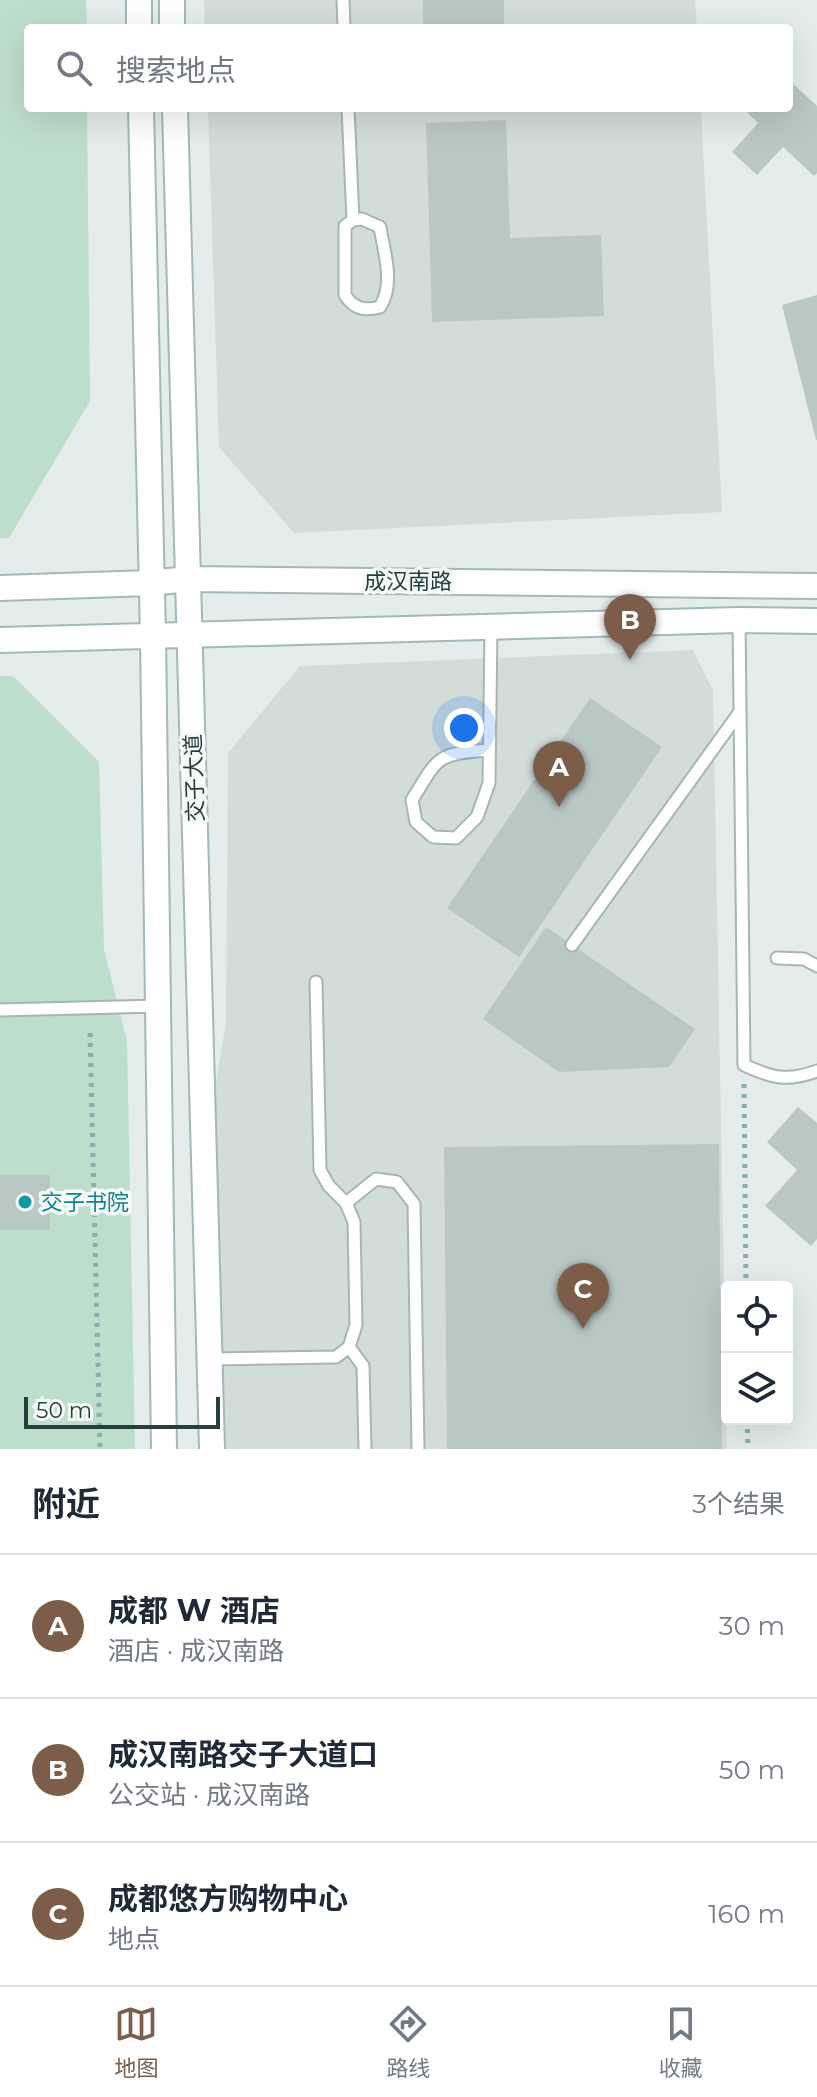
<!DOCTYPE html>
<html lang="zh">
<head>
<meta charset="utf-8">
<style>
	body { margin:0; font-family:Montserrat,"Noto Sans SC",sans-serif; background:#f2f2f3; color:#1f2937 }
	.controls { position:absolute; right:24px; bottom:24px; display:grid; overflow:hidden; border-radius:8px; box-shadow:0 8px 32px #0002 }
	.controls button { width:72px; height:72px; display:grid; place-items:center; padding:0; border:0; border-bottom:2px solid #e0e1e3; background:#fff; color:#1f2937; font:40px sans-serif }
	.scale { position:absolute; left:24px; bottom:20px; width:196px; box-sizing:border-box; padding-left:8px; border:4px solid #243f3c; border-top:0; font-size:22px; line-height:28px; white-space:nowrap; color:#243f3c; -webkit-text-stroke:6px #f5faf8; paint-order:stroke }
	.you { position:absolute; left:464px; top:728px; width:28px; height:28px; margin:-20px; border:6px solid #fff; border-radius:50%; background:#1a73e8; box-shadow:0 0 0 12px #1a73e833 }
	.badge { display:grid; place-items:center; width:52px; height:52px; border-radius:50%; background:#7c5d4a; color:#fff; font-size:26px; font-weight:700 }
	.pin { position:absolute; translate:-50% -66px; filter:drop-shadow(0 2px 4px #0008) }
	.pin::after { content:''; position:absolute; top:42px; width:28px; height:24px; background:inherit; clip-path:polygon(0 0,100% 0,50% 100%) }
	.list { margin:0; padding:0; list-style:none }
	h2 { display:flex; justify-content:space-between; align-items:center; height:104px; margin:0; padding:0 32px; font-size:34px }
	h2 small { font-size:26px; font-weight:400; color:#747a83 }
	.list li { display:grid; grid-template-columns:52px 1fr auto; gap:24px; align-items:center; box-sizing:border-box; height:144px; padding:0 32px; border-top:2px solid #e0e1e3 }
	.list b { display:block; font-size:30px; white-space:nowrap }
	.list p { margin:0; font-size:26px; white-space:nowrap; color:#747a83 }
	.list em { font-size:26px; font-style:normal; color:#747a83 }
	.icon { flex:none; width:44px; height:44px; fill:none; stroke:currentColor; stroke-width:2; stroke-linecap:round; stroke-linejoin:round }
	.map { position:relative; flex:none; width:817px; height:1449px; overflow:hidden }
	.search { position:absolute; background:#fff; box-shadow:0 8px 32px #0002; left:24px; right:24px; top:24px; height:88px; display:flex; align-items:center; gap:20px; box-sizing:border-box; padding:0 28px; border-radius:8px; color:#747a83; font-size:30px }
	.sheet { height:536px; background:#fff }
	nav { display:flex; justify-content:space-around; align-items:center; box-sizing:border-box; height:112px; border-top:2px solid #e0e1e3; background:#fff; font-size:22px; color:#747a83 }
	nav a { display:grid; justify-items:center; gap:4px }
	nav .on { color:#7c5d4a }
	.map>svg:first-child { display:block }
	.built { fill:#d2ddda }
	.green { fill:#bedecc }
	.building { fill:#bac8c4 }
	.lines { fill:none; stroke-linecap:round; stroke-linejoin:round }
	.service-casing { stroke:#a7b5b3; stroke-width:15 }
	.secondary-casing { stroke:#a3b9b5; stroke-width:28 }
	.path { stroke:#86b0aa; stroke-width:5; stroke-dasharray:4 6; stroke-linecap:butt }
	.service { stroke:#fff; stroke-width:11 }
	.secondary { stroke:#fff; stroke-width:24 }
	.culture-dot { fill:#0f9aa8; stroke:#f5faf8; stroke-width:3 }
	.labels { text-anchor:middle; stroke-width:7; stroke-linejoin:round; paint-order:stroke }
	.street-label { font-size:22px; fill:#243f3c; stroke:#f5faf8 }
	.culture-label { font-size:22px; fill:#0d838f; stroke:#f5faf8; text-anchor:start }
</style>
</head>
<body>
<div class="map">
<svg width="817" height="1449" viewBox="0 0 817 1449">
	<rect width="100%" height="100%" fill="#e4edeb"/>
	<path class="built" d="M204 0H695L697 28H205Z
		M208 108H701L722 512 294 533 219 447Z
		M693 650 713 690 727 1449H221L212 1106 226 1022 228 753 300 666Z"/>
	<path class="green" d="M0 0H86L87 28H28V108H87L90 401 9 538H0Z
		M0 676H13L99 762 104 949 127 1041 135 1449H0Z"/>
	<path class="building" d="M423 0H504V28H423Z
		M789 80 817 106V173L814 176 783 147 757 175 732 152 758 123 743 108H789Z
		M506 120 510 238 601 235 604 316 432 322 426 123Z
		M817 295V440H816L782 305Z
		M590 698 662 747 519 957 447 908Z
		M546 927 695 1029 669 1067 559 1072 483 1019Z
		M798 1107 817 1123V1239L811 1246 765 1206 797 1170 767 1142Z
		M719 1144 722 1449H447L444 1147Z
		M0 1175H50V1230H0Z"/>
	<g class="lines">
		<defs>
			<path id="service" d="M343 0 344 28
				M348 108 353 220
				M362 219 380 227C384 253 395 283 380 307 364 311 354 309 345 295V226L353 220Z
				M739 620 744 1065C772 1078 787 1082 817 1071
				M489 750C436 754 439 756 412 800L416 822 433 837 456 838 477 817 489 783 491 628
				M572 945 739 713
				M777 958 804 959 817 966
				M0 1010 158 1006
				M346 1203 376 1179 397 1182 414 1204 418 1449
				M349 1347 363 1366 365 1449
				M210 1359 336 1357 349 1347 356 1325 354 1222 346 1203 329 1186 320 1170 316 982"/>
			<path id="secondary" d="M139 0V28
				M172 0V28
				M141 108 153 637 164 1449
				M175 108 212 1449
				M0 588 150 583 188 579 817 586
				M0 640 739 620 817 621"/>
		</defs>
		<use href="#service" class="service-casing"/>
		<use href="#secondary" class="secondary-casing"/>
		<path class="path" d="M90 1033 100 1449
			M744 1084 746 1287
			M747 1419 748 1449"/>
		<use href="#service" class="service"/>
		<use href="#secondary" class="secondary"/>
	</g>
	<circle class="culture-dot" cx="25" cy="1202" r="8"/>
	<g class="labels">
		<g class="street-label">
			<text x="408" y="589">成汉南路</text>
			<text transform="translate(194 778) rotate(-92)" y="8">交子大道</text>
		</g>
		<g class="culture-label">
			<text x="41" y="1210">交子书院</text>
		</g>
	</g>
</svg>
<div class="controls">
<button><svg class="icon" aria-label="locate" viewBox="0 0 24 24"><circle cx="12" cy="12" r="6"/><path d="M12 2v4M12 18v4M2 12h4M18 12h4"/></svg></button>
<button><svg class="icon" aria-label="layers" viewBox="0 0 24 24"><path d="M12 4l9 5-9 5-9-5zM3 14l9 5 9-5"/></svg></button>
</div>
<div class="scale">50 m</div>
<div class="you"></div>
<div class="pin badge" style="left:559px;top:807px">A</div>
<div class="pin badge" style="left:630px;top:660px">B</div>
<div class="pin badge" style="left:583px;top:1329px">C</div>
<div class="search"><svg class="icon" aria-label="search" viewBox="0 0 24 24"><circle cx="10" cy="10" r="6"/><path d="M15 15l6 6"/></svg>搜索地点</div>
</div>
<section class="sheet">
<h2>附近<small>3个结果</small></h2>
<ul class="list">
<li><span class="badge">A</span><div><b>成都 W 酒店</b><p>酒店 · 成汉南路</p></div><em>30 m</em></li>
<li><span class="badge">B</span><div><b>成汉南路交子大道口</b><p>公交站 · 成汉南路</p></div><em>50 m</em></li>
<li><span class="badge">C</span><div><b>成都悠方购物中心</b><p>地点</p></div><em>160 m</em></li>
</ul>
</section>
<nav>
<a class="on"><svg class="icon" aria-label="map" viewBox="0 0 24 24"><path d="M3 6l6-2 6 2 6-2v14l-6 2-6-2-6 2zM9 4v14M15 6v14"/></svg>地图</a>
<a><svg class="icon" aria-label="directions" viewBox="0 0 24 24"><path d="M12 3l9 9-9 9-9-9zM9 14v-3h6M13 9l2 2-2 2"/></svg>路线</a>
<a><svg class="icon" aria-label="saved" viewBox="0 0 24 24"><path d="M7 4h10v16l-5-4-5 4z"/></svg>收藏</a>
</nav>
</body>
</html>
